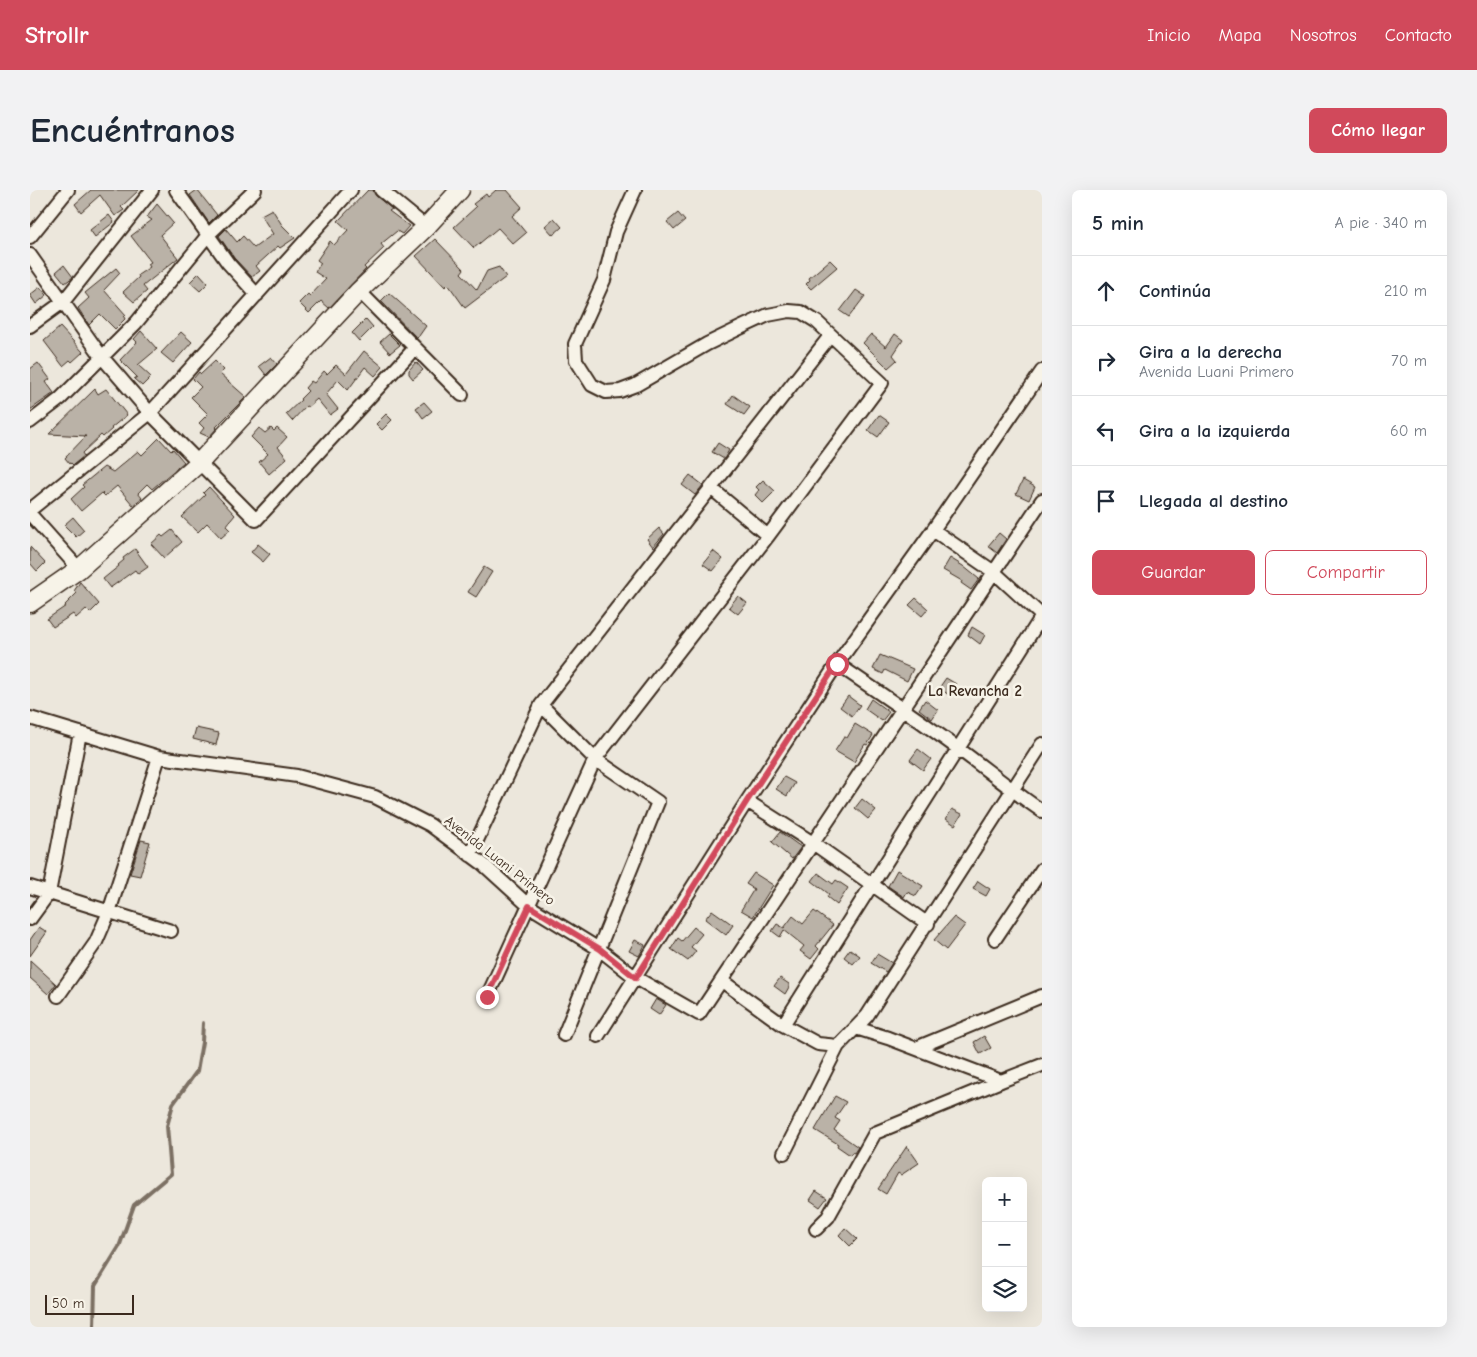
<!DOCTYPE html>
<html lang="es">
<head>
<meta charset="utf-8">
<style>
	body { margin:0; font-family:"Comic Neue",sans-serif; background:#f2f2f3; color:#1f2937 }
	.controls { position:absolute; right:15px; bottom:15px; display:grid; overflow:hidden; border-radius:8px; box-shadow:0 5px 20px #0002 }
	.controls button { width:45px; height:45px; display:grid; place-items:center; padding:0; border:0; border-bottom:1px solid #e0e1e3; background:#fff; color:#1f2937; font:25px sans-serif }
	.scale { position:absolute; left:15px; bottom:12px; width:89px; box-sizing:border-box; padding-left:5px; border:2px solid #3b2a1e; border-top:0; font-size:14px; line-height:18px; white-space:nowrap; color:#3b2a1e; -webkit-text-stroke:4px #f7f3e8; paint-order:stroke }
	.stop { position:absolute; width:15px; height:15px; margin:-11px; border:4px solid #d1495b; border-radius:50%; background:#fff }
	.stop.end { background:#d1495b; border-color:#fff; box-shadow:0 1px 5px #0008 }
	.list { margin:0; padding:0; list-style:none }
	h2 { display:flex; justify-content:space-between; align-items:center; height:65px; margin:0; padding:0 20px; font-size:21px }
	h2 small { font-size:16px; font-weight:400; color:#747a83 }
	.list li { display:grid; grid-template-columns:32px 1fr auto; gap:15px; align-items:center; box-sizing:border-box; height:70px; padding:0 20px; border-top:1px solid #e0e1e3 }
	.list b { display:block; font-size:19px; white-space:nowrap }
	.list p { margin:0; font-size:16px; white-space:nowrap; color:#747a83 }
	.list em { font-size:16px; font-style:normal; color:#747a83 }
	.actions { display:flex; gap:10px; padding:15px 20px }
	.actions a { flex:1; padding:11px 0; border:1px solid #d1495b; border-radius:8px; text-align:center; font-size:18px; color:#d1495b }
	.actions .main { background:#d1495b; color:#fff }
	.icon { flex:none; width:28px; height:28px; fill:none; stroke:currentColor; stroke-width:2; stroke-linecap:round; stroke-linejoin:round }
	.map { position:relative; flex:none; width:1012px; height:1137px; overflow:hidden; border-radius:8px }
	header { display:flex; align-items:center; gap:30px; box-sizing:border-box; height:70px; padding:0 25px; background:#d1495b; color:#fff }
	header strong { font-size:24px }
	nav { display:flex; gap:28px; margin-inline-start:auto; font-size:18px }
	.intro { display:flex; align-items:center; justify-content:space-between; box-sizing:border-box; height:120px; padding:0 30px }
	h1 { margin:0; font-size:35px }
	.button { padding:12px 22px; border-radius:8px; background:#d1495b; color:#fff; font-size:18px; font-weight:700 }
	main { display:flex; gap:30px; padding:0 30px }
	aside { flex:1; background:#fff; border-radius:8px; box-shadow:0 5px 20px #0002 }
	.map>svg:first-child { display:block }
	.lines { fill:none; stroke-linecap:round; stroke-linejoin:round }
	.stream { stroke:#7c7064; stroke-width:4 }
	.building { fill:#bab2a7; stroke:#3b2a1e }
	.street-casing { stroke:#3b2a1e; stroke-width:16 }
	.secondary-casing { stroke:#3b2a1e; stroke-width:21 }
	.street { stroke:#f7f3e8; stroke-width:12 }
	.secondary { stroke:#f7f3e8; stroke-width:18 }
	.route { stroke:#d1495b; stroke-width:6 }
	.labels { text-anchor:middle; stroke-width:5; stroke-linejoin:round; paint-order:stroke }
	.street-label { font-size:14px; fill:#3b2a1e; stroke:#f7f3e8 }
	.neighbourhood-label { font-size:15px; font-weight:bold; fill:#3b2a1e; stroke:#f7f3e8 }
</style>
</head>
<body>
<header>
<strong>Strollr</strong>
<nav><a>Inicio</a><a>Mapa</a><a>Nosotros</a><a>Contacto</a></nav>
</header>
<div class="intro"><h1>Encuéntranos</h1><a class="button">Cómo llegar</a></div>
<main>
<div class="map">
<svg width="1012" height="1137" viewBox="0 0 1012 1137">
	<rect width="100%" height="100%" fill="#ece7dc"/>
	<filter id="ink" filterUnits="userSpaceOnUse"><feTurbulence type="fractalNoise" baseFrequency=".02" numOctaves="2"/><feDisplacementMap in="SourceGraphic" scale="10" xChannelSelector="R" yChannelSelector="G"/><feConvolveMatrix kernelMatrix="1 2 1 2 8 2 1 2 1" color-interpolation-filters="sRGB"/></filter>
	<g filter="url(#ink)">
		<g class="lines">
			<path class="stream" d="M64 1137 65 1096 89 1057 104 1015 141 984 137 936 143 914 167 881 172 852 173 833"/>
		</g>
		<path class="building" d="M61 0H109L91 17 94 20 85 26 70 5 51 22 45 14Z
			M167 0 187 25 179 33 160 5Z
			M338 0H343L346 6 362 19 359 21 379 36 372 44 367 41 351 54 354 58 334 77 336 79 299 118 291 111 279 123 269 113 278 104 280 106 296 89 285 82 291 73 287 70 300 51 304 55 318 40 308 31Z
			M466 0H477L492 17 482 26 496 43 483 54 468 38 444 58 424 37 446 17 443 14 456 4 458 7Z
			M127 14 143 33 130 45 148 68 113 96 117 101 104 112 93 102 109 87 108 85 120 77 118 74 121 72 101 46 122 30 117 27Z
			M242 19 252 35 265 48 250 58 248 56 226 76 230 81 222 87 204 68 189 46 196 39 207 52 213 46 224 58 243 44 231 25Z
			M648 23 655 31 644 40 637 32Z
			M79 25 84 32 65 47 60 40Z
			M524 28 532 37 523 45 515 36Z
			M405 49 434 79 431 83 447 100 457 81 469 77 476 87 435 118 418 94 415 97 386 66Z
			M800 70 807 77 781 99 776 94 780 90 779 88Z
			M34 75 43 87 35 93 26 82Z
			M86 78 90 83 74 100 96 125 94 127 95 129 85 139 70 124 59 135 48 118 59 108 55 103Z
			M169 83 178 93 170 101 160 92Z
			M10 97 17 105 6 114 0 105Z
			M826 100 835 106 819 127 810 121Z
			M359 103 396 136 389 146 386 147 351 111Z
			M336 129 343 137 329 151 322 143Z
			M30 137 53 162 42 172 40 170 33 176 14 151Z
			M111 141 127 159 108 175 121 187 112 196 104 189 107 187 90 170 107 152 104 149Z
			M151 142 162 152 143 173 131 163Z
			M359 144 370 155 360 163 350 152Z
			M841 144 856 157 865 144 873 150 863 165 867 170 858 178 833 153Z
			M334 161 353 177 345 186 335 177 318 200 308 190 296 204 308 219 300 225 287 209 278 217 276 216 262 231 256 224 271 210 270 209 278 201 275 198 281 191 284 193 294 181 297 184 306 175 316 184Z
			M241 167 247 174 236 185 229 176Z
			M185 171 194 180 190 184 216 207 186 237 187 238 179 247 170 243 174 238 169 233 178 224 161 207 171 197 163 189 169 182 171 184Z
			M386 172 393 180 383 189 379 184V180Z
			M8 173 20 189 16 192 24 203 0 220V179Z
			M65 199 68 204 76 199 97 225 81 238 82 239 73 247 71 245 52 263 54 266 43 275 41 273 40 274 35 268 56 246 19 244Z
			M703 205 720 217 714 225 697 214Z
			M394 212 402 221 393 228 386 218Z
			M356 224 362 230 352 240 346 234Z
			M849 225 859 232 848 247 838 240Z
			M229 238 235 243 241 238 244 241 247 238 257 247 248 257 257 268 239 284 229 272 238 264 221 247Z
			M129 248 141 261 143 259 154 272 122 299 117 294 108 303 112 308 103 315 87 296 75 306 72 303 51 321 41 309 54 297 52 295 74 277 83 282 108 261 112 265Z
			M688 253 699 260 694 269 682 262Z
			M660 285 673 295 665 305 652 295Z
			M733 290 745 301 733 313 725 305 729 300 726 297Z
			M993 290 1005 297 999 310 986 304Z
			M179 297 205 325 196 336 200 340 191 348 177 333 168 342 152 327 175 305 173 303Z
			M43 327 54 340 46 347 34 335Z
			M629 338 634 344 623 357 617 349Z
			M142 340 152 352 134 368 121 354 131 345 133 347Z
			M969 343 976 349 967 363 958 356Z
			M228 354 240 364 233 372 221 362Z
			M0 357 15 373 7 381 0 373Z
			M105 359 118 377 108 384 105 380 80 398 73 389 89 376 88 375 94 370 93 368Z
			M683 361 693 369 683 381 673 374Z
			M920 368 933 376 949 389 941 400 931 393 932 391 913 380Z
			M454 377 462 382 446 407 438 402Z
			M50 392 69 414 60 423 56 419 46 428 43 424 23 437 17 429 36 416 35 415 47 403 44 401Z
			M708 406 717 413 708 424 699 417Z
			M886 408 898 419 892 426 879 415Z
			M942 437 955 445 950 454 938 445Z
			M850 465 883 479 877 491 855 480 853 484 843 479Z
			M916 488 926 494 919 505 909 498Z
			M818 506 830 515 822 526 810 517Z
			M841 509 859 522 852 531 835 519Z
			M895 510 908 520 902 529 889 519Z
			M825 534 843 545 837 555 835 554 824 572 805 561 814 547 817 548Z
			M166 538 189 543 186 555 163 549Z
			M888 559 901 569 893 580 880 570Z
			M754 587 765 593 757 606 746 599Z
			M832 609 846 620 838 629 825 618Z
			M922 619 932 624 925 635 916 629Z
			M750 642 771 657 762 669 742 652Z
			M111 650 120 652 110 686 100 684Z
			M867 680 893 696 886 706 877 702 874 707 858 696Z
			M724 683 743 695 723 727 711 720 724 699 716 694Z
			M788 683 803 694 806 690 818 698 807 715 797 707 799 704 782 691Z
			M948 691 960 699 956 706 943 699Z
			M682 720 703 735 696 745 675 729Z
			M784 721 803 735 786 756 789 759 781 769 770 761 774 756 754 740 750 747 742 741 747 734 754 738 763 726 773 734Z
			M924 727 935 735 916 760 904 750Z
			M9 737 17 742 0 766V750Z
			M664 737 672 744 661 757 666 761 658 771 641 759 648 748 652 751Z
			M605 750 615 755 609 766 599 761Z
			M820 759 830 766 823 774 814 767Z
			M847 764 862 773 856 782 841 773Z
			M0 770 26 794 18 804 0 788Z
			M750 788 759 794V797L755 804 744 796Z
			M626 809 636 815 629 825 620 819Z
			M954 846 961 858 950 864 944 852Z
			M805 906 816 912 805 928 810 931 804 940 828 957 824 963 822 962 820 965 807 956 808 954 785 940Z
			M877 956 889 973 871 985 868 983 856 1004 848 999Z
			M786 1001 797 1008 790 1017 780 1010Z
			M815 1038 827 1049 820 1056 809 1045Z"/>
		<g class="lines">
			<defs>
				<path id="street" d="M146 0 198 73 227 105
					M351 0 396 37
					M0 47 38 0
					M0 65 72 167 120 223 226 330 385 158
					M329 101 432 205
					M0 136 33 112 122 0
					M0 232 30 209 106 133 178 45 225 0
					M681 298 738 346
					M0 320 120 223 321 0
					M0 324 49 379
					M807 474C847 501 887 528 926 557 955 578 982 601 1012 621
					M511 515 565 569 628 612 534 845
					M0 528 129 567 267 586 345 607 400 635 453 674 499 716 569 759 606 788 669 824 1012 310
					M717 611 783 653 898 734
					M440 665 511 515 800 146
					M0 697 141 741
					M0 729 19 703 50 543
					M965 749 1012 679
					M692 791 753 835 788 854 808 856
					M28 806 66 752 79 722 129 567
					M457 807 565 569 738 346 852 193 787 132 771 122 759 121 738 125 710 138 677 154 606 195 590 201 576 202 562 195 546 170 545 154 574 90 586 42 605 0
					M753 835 1012 426 964 382 903 340
					M826 838 858 848 971 891 1012 875
					M568 846 717 611 807 474 903 340 1012 181
					M886 858 1012 806
					M754 963 808 856 837 826 1012 554
					M786 1039 798 1027 845 943 971 891"/>
				<path id="secondary" d="M0 413 49 379 170 272 329 101 396 37 430 0"/>
			</defs>
			<use href="#street" class="street-casing"/>
			<use href="#secondary" class="secondary-casing"/>
			<use href="#street" class="street"/>
			<use href="#secondary" class="secondary"/>
		</g>
	</g>
	<g class="lines" filter="url(#ink)">
		<path class="route" d="M457 807 499 716 570 759 606 788 717 611 807 474"/>
	</g>
	<g class="labels">
		<g class="street-label">
			<text transform="translate(470 670) rotate(38)" y="5">Avenida Luani Primero</text>
		</g>
		<g class="neighbourhood-label">
			<text x="945" y="506">La Revancha 2</text>
		</g>
	</g>
</svg>
<div class="controls">
<button>+</button>
<button>−</button>
<button><svg class="icon" aria-label="layers" viewBox="0 0 24 24"><path d="M12 4l9 5-9 5-9-5zM3 14l9 5 9-5"/></svg></button>
</div>
<div class="scale">50 m</div>
<div class="stop" style="left:807px;top:474px"></div>
<div class="stop end" style="left:457px;top:807px"></div>
</div>
<aside>
<h2>5 min<small>A pie · 340 m</small></h2>
<ul class="list">
<li><svg class="icon" aria-label="ahead" viewBox="0 0 24 24"><path d="M12 20V5M6 11l6-6 6 6"/></svg><div><b>Continúa</b></div><em>210 m</em></li>
<li><svg class="icon" aria-label="right" viewBox="0 0 24 24"><path d="M7 20v-9h11M14 6l5 5-5 5"/></svg><div><b>Gira a la derecha</b><p>Avenida Luani Primero</p></div><em>70 m</em></li>
<li><svg class="icon" aria-label="left" viewBox="0 0 24 24"><path d="M17 20v-9H6M10 6l-5 5 5 5"/></svg><div><b>Gira a la izquierda</b></div><em>60 m</em></li>
<li><svg class="icon" aria-label="arrive" viewBox="0 0 24 24"><path d="M6 21V4h12l-3 4 3 4H6"/></svg><div><b>Llegada al destino</b></div></li>
</ul>
<div class="actions"><a class="main">Guardar</a><a>Compartir</a></div>
</aside>
</main>
</body>
</html>
